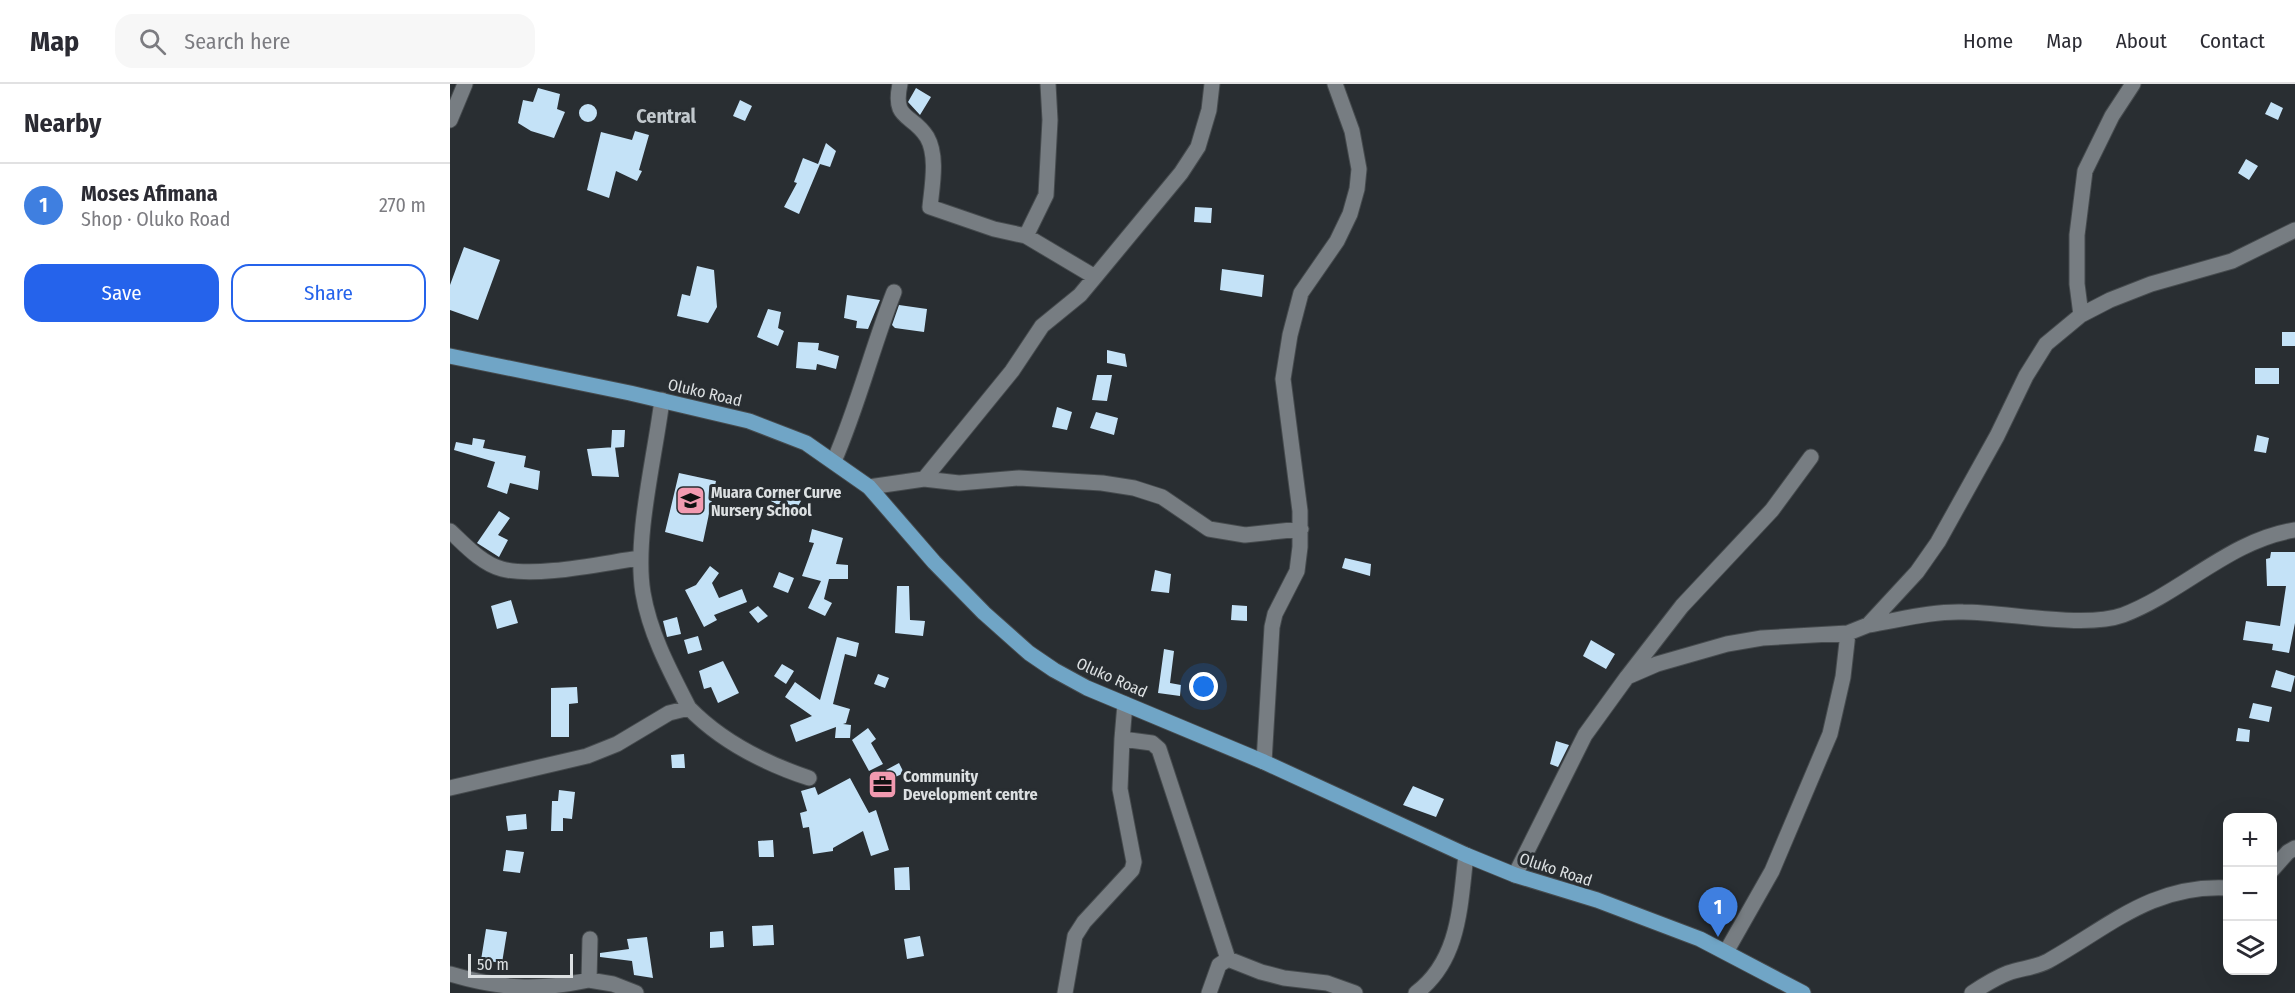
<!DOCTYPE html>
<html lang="en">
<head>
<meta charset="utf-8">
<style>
	body { margin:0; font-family:"Fira Sans Condensed",sans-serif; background:#f7f7f7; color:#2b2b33 }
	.controls { position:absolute; right:18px; bottom:18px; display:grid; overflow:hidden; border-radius:12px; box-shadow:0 6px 24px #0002 }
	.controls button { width:54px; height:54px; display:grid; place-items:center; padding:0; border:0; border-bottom:2px solid #e1e1e2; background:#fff; color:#2b2b33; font:30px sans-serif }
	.scale { position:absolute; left:18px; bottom:15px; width:105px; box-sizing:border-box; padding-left:6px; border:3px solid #dce0e2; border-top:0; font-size:16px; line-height:21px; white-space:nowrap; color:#dce0e2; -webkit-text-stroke:4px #292e32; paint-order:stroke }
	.you { position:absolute; left:754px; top:603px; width:21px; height:21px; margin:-15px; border:4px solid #fff; border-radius:50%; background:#1a73e8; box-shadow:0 0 0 9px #1a73e833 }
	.badge { display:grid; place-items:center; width:39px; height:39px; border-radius:50%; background:#2563eb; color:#fff; font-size:20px; font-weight:700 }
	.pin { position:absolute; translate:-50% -50px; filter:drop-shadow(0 2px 3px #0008) }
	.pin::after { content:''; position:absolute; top:32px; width:21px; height:18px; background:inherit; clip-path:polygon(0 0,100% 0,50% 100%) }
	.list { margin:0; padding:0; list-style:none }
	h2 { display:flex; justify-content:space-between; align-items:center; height:78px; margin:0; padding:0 24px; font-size:26px }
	h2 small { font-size:20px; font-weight:400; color:#7c7c81 }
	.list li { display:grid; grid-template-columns:39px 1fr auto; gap:18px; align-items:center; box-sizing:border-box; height:84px; padding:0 24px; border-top:2px solid #e1e1e2 }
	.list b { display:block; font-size:22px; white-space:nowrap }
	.list p { margin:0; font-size:20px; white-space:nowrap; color:#7c7c81 }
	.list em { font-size:20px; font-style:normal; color:#7c7c81 }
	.actions { display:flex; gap:12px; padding:18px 24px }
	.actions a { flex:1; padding:14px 0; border:2px solid #2563eb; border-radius:18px; text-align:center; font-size:21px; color:#2563eb }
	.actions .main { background:#2563eb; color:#fff }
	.icon { flex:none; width:33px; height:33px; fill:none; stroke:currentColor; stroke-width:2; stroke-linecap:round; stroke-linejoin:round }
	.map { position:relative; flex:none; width:1845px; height:909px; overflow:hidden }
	header { display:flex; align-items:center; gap:36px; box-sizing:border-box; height:84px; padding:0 30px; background:#fff; border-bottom:2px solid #e1e1e2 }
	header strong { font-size:28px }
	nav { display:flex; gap:33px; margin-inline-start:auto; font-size:21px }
	.search { width:420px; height:54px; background:#f7f7f7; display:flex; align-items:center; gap:15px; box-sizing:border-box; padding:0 21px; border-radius:18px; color:#7c7c81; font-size:22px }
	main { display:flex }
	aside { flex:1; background:#fff }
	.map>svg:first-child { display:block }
	.building { fill:#c4e2f7 }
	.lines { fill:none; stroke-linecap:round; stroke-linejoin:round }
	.minor-casing { stroke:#464b4e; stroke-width:17 }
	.major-casing { stroke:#464b4e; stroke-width:17 }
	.minor { stroke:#777d82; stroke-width:15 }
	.major { stroke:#70a5c6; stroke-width:15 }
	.labels { text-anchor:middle; stroke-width:6; stroke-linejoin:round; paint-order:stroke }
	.street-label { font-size:16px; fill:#dce0e2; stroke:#292e32 }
	.poi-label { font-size:16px; font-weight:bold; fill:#dce0e2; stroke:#292e32; text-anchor:start }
	.quarter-label { font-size:20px; font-weight:bold; fill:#c1c8cd; stroke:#292e32 }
</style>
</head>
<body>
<header>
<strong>Map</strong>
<div class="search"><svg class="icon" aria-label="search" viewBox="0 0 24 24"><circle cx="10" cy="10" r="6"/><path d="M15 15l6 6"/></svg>Search here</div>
<nav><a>Home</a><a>Map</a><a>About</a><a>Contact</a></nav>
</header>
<main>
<aside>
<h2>Nearby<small></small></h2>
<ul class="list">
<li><span class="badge" style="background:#3f7fe0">1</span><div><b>Moses Afimana</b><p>Shop · Oluko Road</p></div><em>270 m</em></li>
</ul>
<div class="actions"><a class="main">Save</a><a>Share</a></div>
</aside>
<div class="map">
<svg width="1845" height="909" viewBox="0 0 1845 909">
	<rect width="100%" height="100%" fill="#292e32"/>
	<path class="building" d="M88 4 110 10 107 25 115 28 104 54 81 47 68 39 73 16 83 18Z
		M466 4 481 13 470 31 458 18Z
		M290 16 302 22 295 37 283 32Z
		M1821 18 1833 24 1828 36 1815 30Z
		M129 29a9 9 0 1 1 18 0a9 9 0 1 1-18 0Z
		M185 47 199 51 189 86 192 87 187 97 166 87 159 114 137 106 151 48 182 56Z
		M376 59 386 67 380 83 370 80 349 130 334 123 347 99 344 98 353 74 368 80Z
		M1796 75 1808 82 1799 96 1788 89Z
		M745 123 762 124 761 139 744 138Z
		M14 163 50 176 28 236 0 226V201Z
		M247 182 264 186 267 223 258 239 227 232 232 210 240 212Z
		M772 185 814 191 812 213 770 206Z
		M397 211 430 216 418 245 406 244 407 237 394 234Z
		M449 221 477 225 474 248 445 244 442 241Z
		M318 225 331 228 328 244 334 247 328 262 307 253Z
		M1832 248H1845V262H1832Z
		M348 258 369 259 368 266 389 272 386 285 367 280 366 286 346 284Z
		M657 266 675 270 677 283 657 279Z
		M1805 284H1829V300H1805Z
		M647 291H662L657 317 642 316Z
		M607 323 622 328 617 346 602 343Z
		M646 328 668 334 664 351 640 344Z
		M162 346H175L174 363 161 364Z
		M1807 351 1819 354 1816 369 1804 367Z
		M23 354 35 356 33 364 76 372 74 383 90 387 88 406 60 399 57 410 37 403 45 378 4 366 6 358 22 361Z
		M165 363 169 393 142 392 137 365Z
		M229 389 266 397 253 458 215 448Z
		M329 404 351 417 343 430 321 417Z
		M49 427 60 434 48 451 58 456 49 473 27 459Z
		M362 445 393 454 386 480 398 481V495H379L374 515 382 519 375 532 358 524 371 497 352 492 364 459 359 458Z
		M1821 468H1845V539L1839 569 1822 566 1823 560 1793 556 1796 537 1830 542 1836 502H1817L1816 475 1820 474Z
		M895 474 921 480 920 492 892 484Z
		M260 482 269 489 262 499 269 514 292 505 297 518 264 531 267 536 254 543 235 506 246 501Z
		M705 486 721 490 719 509 701 507Z
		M329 488 344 494 338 509 323 503Z
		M447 502H459L460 536 475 537 473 552 445 549Z
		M61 516 68 539 47 545 41 522Z
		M782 521 797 522V537L781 536Z
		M308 522 318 532 308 539 299 528Z
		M227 533 231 550 217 553 213 537Z
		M248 552 252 566 238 570 234 556Z
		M387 553 409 559 406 573 395 570 383 620 400 625 396 639 393 640 401 641 400 654H385L386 643 346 658 340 641 362 632 335 613 345 598 370 616Z
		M1141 556 1165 570 1156 585 1133 572Z
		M714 565 724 567 720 599 731 601 730 612 708 609Z
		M273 577 289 609 268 619 261 603 254 605 249 587Z
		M332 580 344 587 336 600 324 592Z
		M1826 586 1845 592 1841 608 1821 603Z
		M428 590 439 594 435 604 424 600Z
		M127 603 128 619 119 620V653H101V604Z
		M1803 619 1822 623 1819 638 1799 634Z
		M418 644 426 655 421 659 433 680 419 687 402 656Z
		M1788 644 1800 646 1799 658 1786 657Z
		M1106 657 1119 661 1108 683 1100 680Z
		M234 670 235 684H222L221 671Z
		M449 679 454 689 441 695 436 686Z
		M400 694 419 729 426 726 439 766 421 772 413 747 383 764V767L363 770 359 743 353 744 350 729 357 727 351 707 365 703 368 711Z
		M963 702 994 715 986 733 953 721Z
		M109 706 125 708 122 735 113 734V747H101L102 717H108Z
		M76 730 77 745 58 747 56 732Z
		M323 756 324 773H309L308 757Z
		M56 766 74 768 70 789 53 787Z
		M459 783 460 806H445L444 784Z
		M323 841 324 861 303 862 302 842Z
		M36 845 57 848 52 879 31 876Z
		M273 847 274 863 260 864V848Z
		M470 852 474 872 457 875 454 855Z
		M197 853 203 894 184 891 182 877 150 873V869L179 865 177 855Z"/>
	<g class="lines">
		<defs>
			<path id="minor" d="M0 36 15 0
				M576 152 596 111 600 36 598 0
				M645 193 731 89 748 63 759 26 762 0
				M1631 231 1627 200V151L1635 87 1662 32 1683 0
				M212 316C205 373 184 454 193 509 200 550 220 587 239 624
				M384 377C408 322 422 264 444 208
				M474 395 509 399 569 394 652 399 684 404 712 413 759 445 795 451 851 445
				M419 403 474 395 562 287 592 242 630 211 645 193 576 152 544 145 480 123C482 102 488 72 477 53 462 29 442 37 450 0
				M0 447C15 461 32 480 52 485 87 494 153 479 190 474
				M1418 541C1449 536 1482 527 1513 528 1557 528 1634 545 1673 531 1733 508 1780 456 1845 446
				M1177 593 1232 522 1322 426 1361 373
				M675 620 672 655 702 659 709 665 778 875
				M814 678 822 543 825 530 847 487 850 463V427L833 295 840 251 851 209 887 157 900 130 907 105 909 85 902 47 885 0
				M0 704 137 672 167 660 219 629 239 624C272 658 314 679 359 694
				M1822 786 1838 768 1845 764
				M1065 791 1135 651 1177 593 1207 580 1277 560 1312 554 1398 549 1418 541 1467 488 1488 458 1547 352 1576 292 1596 260 1631 231 1660 216 1701 200 1782 177 1845 146
				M1276 868 1322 787 1380 650 1393 593 1398 549
				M0 890C50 905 88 907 139 896L140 855
				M139 896 163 900 186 909
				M615 909 625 852 634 838 682 786 684 778 670 705 672 655
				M759 909 769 881 778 875 811 888 834 894 877 899 905 909
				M966 909C1010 876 1010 821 1016 771
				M1522 909C1534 901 1545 894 1558 889 1571 884 1585 884 1598 877 1659 843 1702 800 1778 804"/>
			<path id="major" d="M0 272 180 309 299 337 356 359 419 403 484 478 534 529 579 569 604 586 637 604 814 678 1016 771 1065 791 1147 816 1250 855 1353 909"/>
		</defs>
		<use href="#minor" class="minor-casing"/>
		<use href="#major" class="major-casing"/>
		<use href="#minor" class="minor"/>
		<use href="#major" class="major"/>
	</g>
	<defs>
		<symbol id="school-square" viewBox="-11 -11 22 22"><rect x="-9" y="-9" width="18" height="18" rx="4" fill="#f29ab0" stroke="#292e32"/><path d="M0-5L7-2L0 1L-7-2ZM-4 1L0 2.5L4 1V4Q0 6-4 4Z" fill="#111"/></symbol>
		<symbol id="office-square" viewBox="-11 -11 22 22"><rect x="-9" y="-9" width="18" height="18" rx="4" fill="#f29ab0" stroke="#292e32"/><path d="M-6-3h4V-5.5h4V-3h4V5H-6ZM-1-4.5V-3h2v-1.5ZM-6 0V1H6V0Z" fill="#111"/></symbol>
	</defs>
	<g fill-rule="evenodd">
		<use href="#school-square" x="224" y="400" width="33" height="33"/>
		<use href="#office-square" x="416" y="684" width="33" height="33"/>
	</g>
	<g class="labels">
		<g class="street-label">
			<text transform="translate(255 308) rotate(13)" y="6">Oluko Road</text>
			<text transform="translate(662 593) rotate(24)" y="6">Oluko Road</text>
			<text transform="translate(1106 785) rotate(18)" y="6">Oluko Road</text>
		</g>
		<g class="poi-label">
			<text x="261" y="414">Muara Corner Curve<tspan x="261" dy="18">Nursery School</tspan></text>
			<text x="453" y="698">Community<tspan x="453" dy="18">Development centre</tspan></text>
		</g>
		<g class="quarter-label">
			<text x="216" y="39">Central</text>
		</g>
	</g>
</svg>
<div class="controls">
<button>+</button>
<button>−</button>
<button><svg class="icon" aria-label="layers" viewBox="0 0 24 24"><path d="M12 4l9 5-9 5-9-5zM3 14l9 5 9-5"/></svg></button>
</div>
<div class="scale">50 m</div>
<div class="you"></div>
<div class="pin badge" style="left:1268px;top:853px;background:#3f7fe0">1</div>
</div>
</main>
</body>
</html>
